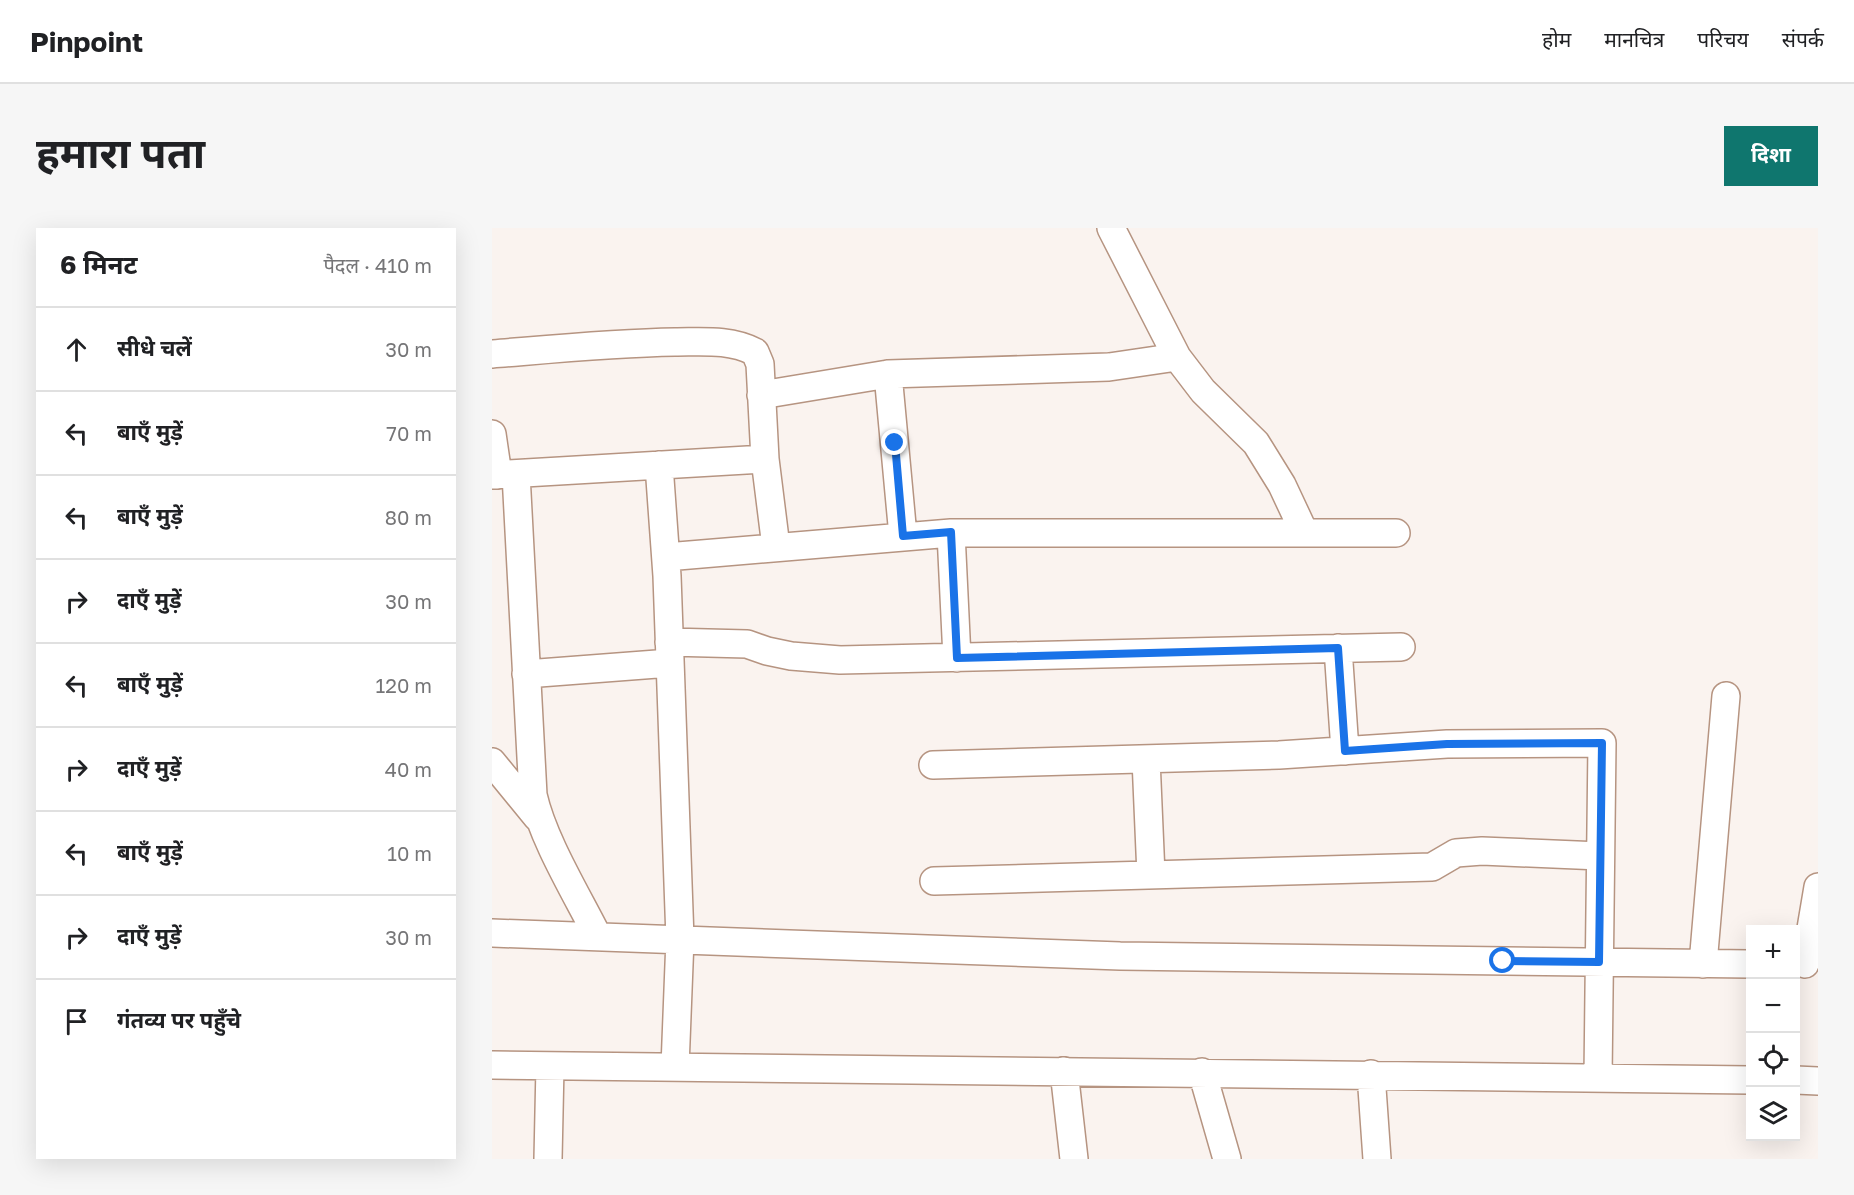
<!DOCTYPE html>
<html lang="hi">
<head>
<meta charset="utf-8">
<style>
	body { margin:0; font-family:"Golos Text","Noto Sans Devanagari",sans-serif; background:#f6f6f6; color:#202124 }
	.controls { position:absolute; right:18px; bottom:18px; display:grid; overflow:hidden; border-radius:0px; box-shadow:0 6px 24px #0002 }
	.controls button { width:54px; height:54px; display:grid; place-items:center; padding:0; border:0; border-bottom:2px solid #e0e0e0; background:#fff; color:#202124; font:30px sans-serif }
	.stop { position:absolute; width:18px; height:18px; margin:-14px; border:4px solid #1a73e8; border-radius:50%; background:#fff }
	.stop.end { background:#1a73e8; border-color:#fff; box-shadow:0 2px 6px #0008 }
	.list { margin:0; padding:0; list-style:none }
	h2 { display:flex; justify-content:space-between; align-items:center; height:78px; margin:0; padding:0 24px; font-size:26px }
	h2 small { font-size:20px; font-weight:400; color:#757577 }
	.list li { display:grid; grid-template-columns:39px 1fr auto; gap:18px; align-items:center; box-sizing:border-box; height:84px; padding:0 24px; border-top:2px solid #e0e0e0 }
	.list b { display:block; font-size:22px; white-space:nowrap }
	.list em { font-size:20px; font-style:normal; color:#757577 }
	.icon { flex:none; width:33px; height:33px; fill:none; stroke:currentColor; stroke-width:2; stroke-linecap:round; stroke-linejoin:round }
	.map { position:relative; flex:none; width:1326px; height:931px; overflow:hidden; border-radius:0px }
	header { display:flex; align-items:center; gap:36px; box-sizing:border-box; height:84px; padding:0 30px; background:#fff; border-bottom:2px solid #e0e0e0 }
	header strong { font-size:28px }
	nav { display:flex; gap:33px; margin-inline-start:auto; font-size:21px }
	.intro { display:flex; align-items:center; justify-content:space-between; box-sizing:border-box; height:144px; padding:0 36px }
	h1 { margin:0; font-size:42px }
	.button { padding:15px 27px; border-radius:0px; background:#0f766e; color:#fff; font-size:21px; font-weight:700 }
	main { display:flex; gap:36px; padding:0 36px }
	aside { flex:1; background:#fff; border-radius:0px; box-shadow:0 6px 24px #0002 }
	.map>svg:first-child { display:block }
	.lines { fill:none; stroke-linecap:round; stroke-linejoin:round }
	.minor-casing { stroke:#b69481; stroke-width:30 }
	.minor { stroke:#fff; stroke-width:27 }
	.route { stroke:#1a73e8; stroke-width:8 }
</style>
</head>
<body>
<header>
<strong>Pinpoint</strong>
<nav><a>होम</a><a>मानचित्र</a><a>परिचय</a><a>संपर्क</a></nav>
</header>
<div class="intro"><h1>हमारा पता</h1><a class="button">दिशा</a></div>
<main>
<aside>
<h2>6 मिनट<small>पैदल · 410 m</small></h2>
<ul class="list">
<li><svg class="icon" aria-label="ahead" viewBox="0 0 24 24"><path d="M12 20V5M6 11l6-6 6 6"/></svg><div><b>सीधे चलें</b></div><em>30 m</em></li>
<li><svg class="icon" aria-label="left" viewBox="0 0 24 24"><path d="M17 20v-9H6M10 6l-5 5 5 5"/></svg><div><b>बाएँ मुड़ें</b></div><em>70 m</em></li>
<li><svg class="icon" aria-label="left" viewBox="0 0 24 24"><path d="M17 20v-9H6M10 6l-5 5 5 5"/></svg><div><b>बाएँ मुड़ें</b></div><em>80 m</em></li>
<li><svg class="icon" aria-label="right" viewBox="0 0 24 24"><path d="M7 20v-9h11M14 6l5 5-5 5"/></svg><div><b>दाएँ मुड़ें</b></div><em>30 m</em></li>
<li><svg class="icon" aria-label="left" viewBox="0 0 24 24"><path d="M17 20v-9H6M10 6l-5 5 5 5"/></svg><div><b>बाएँ मुड़ें</b></div><em>120 m</em></li>
<li><svg class="icon" aria-label="right" viewBox="0 0 24 24"><path d="M7 20v-9h11M14 6l5 5-5 5"/></svg><div><b>दाएँ मुड़ें</b></div><em>40 m</em></li>
<li><svg class="icon" aria-label="left" viewBox="0 0 24 24"><path d="M17 20v-9H6M10 6l-5 5 5 5"/></svg><div><b>बाएँ मुड़ें</b></div><em>10 m</em></li>
<li><svg class="icon" aria-label="right" viewBox="0 0 24 24"><path d="M7 20v-9h11M14 6l5 5-5 5"/></svg><div><b>दाएँ मुड़ें</b></div><em>30 m</em></li>
<li><svg class="icon" aria-label="arrive" viewBox="0 0 24 24"><path d="M6 21V4h12l-3 4 3 4H6"/></svg><div><b>गंतव्य पर पहुँचे</b></div></li>
</ul>
</aside>
<div class="map">
<svg width="1326" height="931" viewBox="0 0 1326 931">
	<rect width="100%" height="100%" fill="#faf3ef"/>
	<g class="lines">
		<defs>
			<path id="minor" d="M619 0 685 129 711 163 764 215 790 257 812 304
				M0 126C61 121 122 115 183 114 211 114 238 111 263 124L268 136 273 231 284 319
				M396 146 411 308
				M269 167 396 146 617 139 685 129
				M0 206 6 247
				M167 237 175 348 188 711 183 839
				M24 246 41 567C51 612 85 667 106 709
				M0 247 273 231
				M459 305 465 430
				M174 329 459 305H904
				M177 414 255 416 275 423 299 428 348 432 909 419
				M846 420 853 523
				M34 446 178 435
				M654 531 659 647
				M0 534 45 589
				M441 537 787 527 955 516 1110 515 1106 849
				M442 653 940 639 964 625 990 623 1108 628
				M0 705 628 728 1258 736
				M1211 736 1234 468
				M1313 736 1326 659
				M0 837 1258 852
				M572 843 582 931
				M710 844 735 931
				M879 846 885 931
				M1304 852 1326 853
				M56 931 58 838"/>
		</defs>
		<use href="#minor" class="minor-casing"/>
		<use href="#minor" class="minor"/>
	</g>
	<g class="lines">
		<path class="route" d="M403 215 411 308 459 304 465 430 846 420 853 523 955 516 1110 515 1107 734 1011 733"/>
	</g>
</svg>
<div class="controls">
<button>+</button>
<button>−</button>
<button><svg class="icon" aria-label="locate" viewBox="0 0 24 24"><circle cx="12" cy="12" r="6"/><path d="M12 2v4M12 18v4M2 12h4M18 12h4"/></svg></button>
<button><svg class="icon" aria-label="layers" viewBox="0 0 24 24"><path d="M12 4l9 5-9 5-9-5zM3 14l9 5 9-5"/></svg></button>
</div>
<div class="stop" style="left:1011px;top:733px"></div>
<div class="stop end" style="left:403px;top:215px"></div>
</div>
</main>
</body>
</html>
